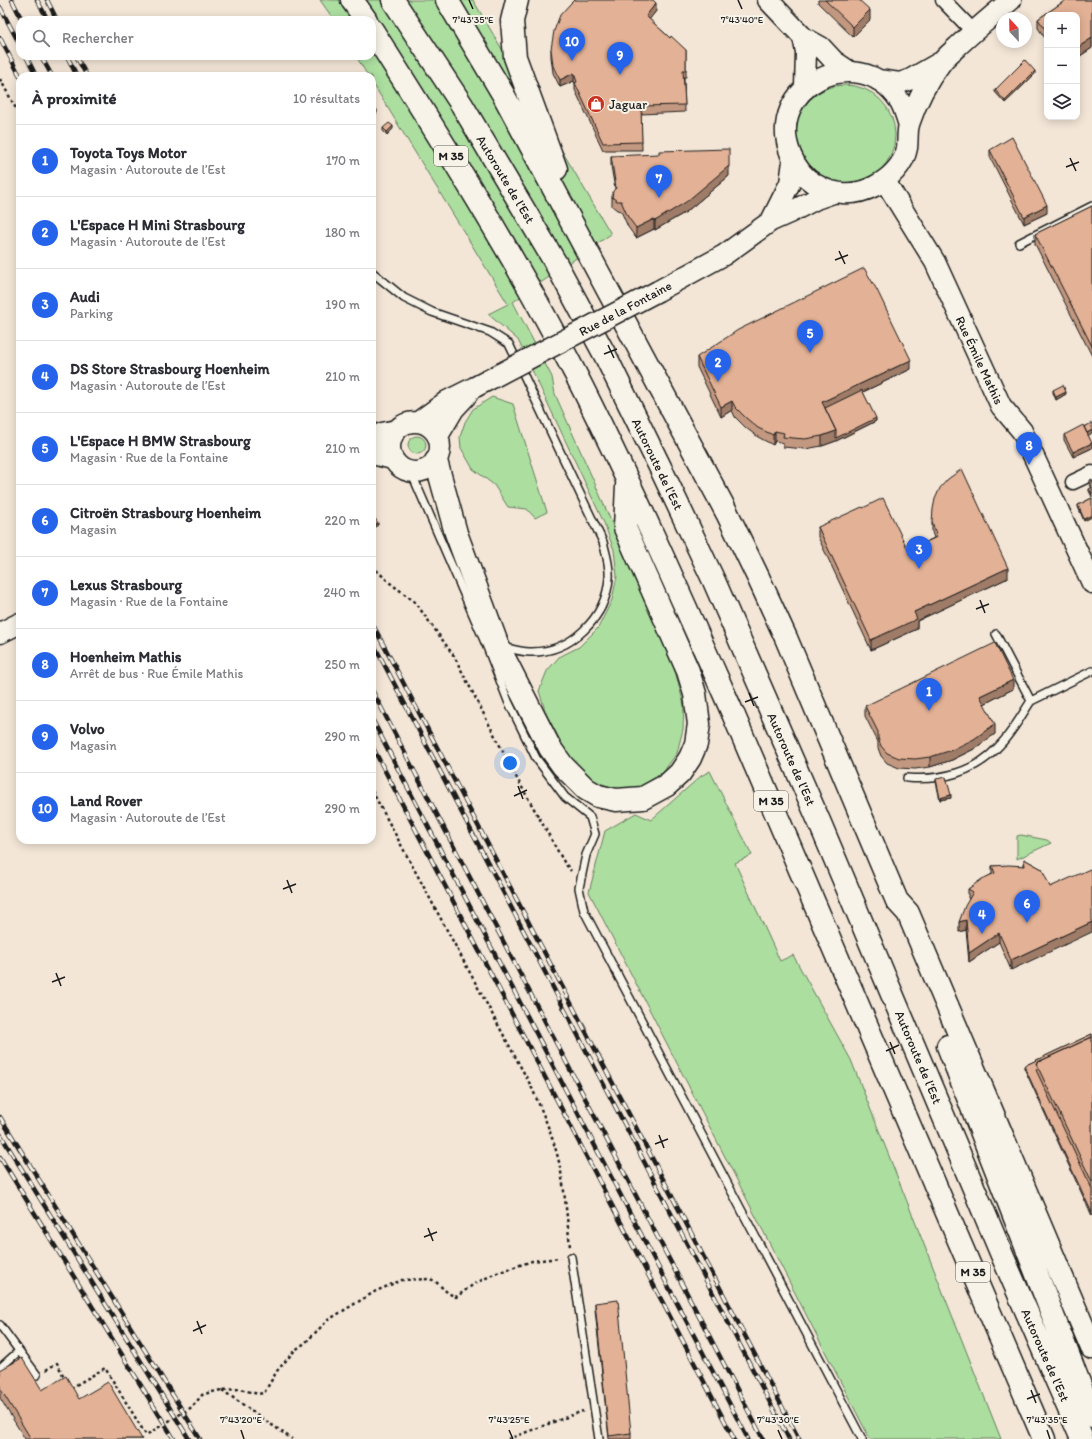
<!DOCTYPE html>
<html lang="fr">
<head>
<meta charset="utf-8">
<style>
	body { margin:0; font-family:Itim,sans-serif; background:#f7f7f7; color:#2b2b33 }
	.controls { position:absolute; right:12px; top:12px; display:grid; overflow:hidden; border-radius:8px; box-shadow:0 2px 10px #0003 }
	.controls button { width:36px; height:36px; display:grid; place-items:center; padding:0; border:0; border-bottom:1px solid #e1e1e2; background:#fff; color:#2b2b33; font:20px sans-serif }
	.compass { position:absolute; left:996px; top:12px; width:36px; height:36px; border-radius:50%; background:#fff; box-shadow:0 2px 10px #0003; rotate:338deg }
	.you { position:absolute; left:510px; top:763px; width:14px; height:14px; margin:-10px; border:3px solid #fff; border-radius:50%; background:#1a73e8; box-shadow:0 0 0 6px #1a73e833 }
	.badge { display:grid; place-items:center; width:26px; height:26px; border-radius:50%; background:#2563eb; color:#fff; font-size:13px; font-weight:700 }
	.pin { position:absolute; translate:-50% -33px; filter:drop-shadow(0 1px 2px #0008) }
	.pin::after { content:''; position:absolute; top:21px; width:14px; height:12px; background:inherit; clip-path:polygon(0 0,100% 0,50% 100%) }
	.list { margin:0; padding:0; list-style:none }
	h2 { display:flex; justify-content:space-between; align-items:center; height:52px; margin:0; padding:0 16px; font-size:17px }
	h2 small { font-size:13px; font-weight:400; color:#7c7c81 }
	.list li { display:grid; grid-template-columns:26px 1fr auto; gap:12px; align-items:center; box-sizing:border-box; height:72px; padding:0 16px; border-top:1px solid #e1e1e2 }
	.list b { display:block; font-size:15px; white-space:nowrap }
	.list p { margin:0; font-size:13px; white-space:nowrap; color:#7c7c81 }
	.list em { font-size:13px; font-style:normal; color:#7c7c81 }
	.icon { flex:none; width:22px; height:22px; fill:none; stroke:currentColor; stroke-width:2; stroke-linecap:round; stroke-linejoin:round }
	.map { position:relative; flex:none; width:1092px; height:1439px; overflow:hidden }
	.search { position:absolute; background:#fff; box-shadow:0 2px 10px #0003; left:16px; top:16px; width:360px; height:44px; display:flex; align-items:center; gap:10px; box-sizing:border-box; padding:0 14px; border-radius:12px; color:#7c7c81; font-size:15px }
	.panel { position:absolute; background:#fff; box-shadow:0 2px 10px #0003; left:16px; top:72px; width:360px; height:772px; border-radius:12px }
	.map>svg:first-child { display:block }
	.green { fill:#acdea0; stroke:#647d5e }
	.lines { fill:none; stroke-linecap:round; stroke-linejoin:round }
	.lane-casing { stroke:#1c1c1c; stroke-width:10 }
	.street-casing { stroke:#1c1c1c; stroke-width:17 }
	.secondary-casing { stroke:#1c1c1c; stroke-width:23 }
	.highway-casing { stroke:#1c1c1c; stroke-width:25 }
	.path { stroke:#1c1c1c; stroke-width:2.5; stroke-dasharray:3 3; stroke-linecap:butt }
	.lane { stroke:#f7f3e8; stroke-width:7 }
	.street { stroke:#f7f3e8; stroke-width:14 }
	.secondary { stroke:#f7f3e8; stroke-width:20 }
	.highway { stroke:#f7f3e8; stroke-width:22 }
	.rail-casing { stroke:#1c1c1c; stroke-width:4.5 }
	.rail { stroke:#f7f3e8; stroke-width:3; stroke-dasharray:9; stroke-linecap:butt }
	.secondary-bridge-casing { stroke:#1c1c1c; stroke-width:23; stroke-linecap:butt }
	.secondary-bridge { stroke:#f7f3e8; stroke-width:20 }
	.wall { fill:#c39880; stroke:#1c1c1c }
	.shaded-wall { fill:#9f7c68; stroke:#1c1c1c }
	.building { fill:#e3b195; stroke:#1c1c1c }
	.ticks { fill:none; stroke:#1c1c1c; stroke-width:1.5 }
	.labels { text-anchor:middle; stroke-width:4; stroke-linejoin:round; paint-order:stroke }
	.shield { fill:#f7f3e8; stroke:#5e5c59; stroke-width:1 }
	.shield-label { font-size:12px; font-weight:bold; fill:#1c1c1c }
	.poi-label { font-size:13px; fill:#1c1c1c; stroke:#f7f3e8; text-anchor:start }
	.street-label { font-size:13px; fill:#1c1c1c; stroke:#f7f3e8 }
	.ticks-label { font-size:10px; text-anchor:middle; fill:#1c1c1c; stroke:#f7f3e8; stroke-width:4; stroke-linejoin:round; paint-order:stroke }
</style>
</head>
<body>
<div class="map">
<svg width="1092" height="1439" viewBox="0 0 1092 1439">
	<rect width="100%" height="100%" fill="#f3e6d7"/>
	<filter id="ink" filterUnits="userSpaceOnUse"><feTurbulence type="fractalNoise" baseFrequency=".025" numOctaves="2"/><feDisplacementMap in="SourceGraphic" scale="8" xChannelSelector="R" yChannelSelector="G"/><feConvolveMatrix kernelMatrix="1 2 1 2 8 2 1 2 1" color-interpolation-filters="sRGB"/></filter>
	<g filter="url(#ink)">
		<path class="green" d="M320 0H473L611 234 513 302 552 377 555 394 596 486 675 671 684 705 683 729 677 753 664 771 641 787 616 789 586 778 566 751 547 716 539 691 547 671 559 657 579 647 598 628 612 600 617 576 614 550 604 523 518 340 488 314 508 304 372 82V76H368L356 56H372V20H334Z
			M795 135a50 50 0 1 1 100 0a50 50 0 1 1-100 0Z
			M492 397 513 404 547 512 535 518 527 509 508 507 494 485 473 469 461 448 460 437 465 422 473 409Z
			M408 445a9 9 0 1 1 18 0a9 9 0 1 1-18 0Z
			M710 771 752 855 735 863 780 961 793 955 851 1060 1001 1439H870L589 892 605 831 636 813 651 820 701 776Z
			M1021 835 1047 840 1051 843 1017 859V836Z"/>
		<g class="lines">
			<defs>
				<path id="lane" d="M1019 243 1092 206
					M372 272 404 298 432 312 490 332 509 344 603 542C606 554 610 565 609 578 606 618 571 653 530 652 521 652 511 649 503 647
					M411 472 487 647 508 701 536 758 565 797 590 817 595 834 586 855 579 888 584 911 862 1439
					M996 634 1031 701 1092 671
					M907 778C941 781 976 772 999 746 1012 733 1021 716 1031 701
					M571 1257 599 1439
					M0 1325 37 1375
					M0 1368 19 1351"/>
				<path id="street" d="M943 0 973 31
					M1073 482 1092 473"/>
				<path id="secondary" d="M768 0 803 37 821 47 834 61 849 71
					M803 37 806 52 805 87
					M878 80 900 83 911 79 939 63
					M909 125C906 117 904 107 899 100 858 39 763 87 791 155 796 167 803 177 815 184 834 196 856 196 875 186 889 179 904 165 907 148 908 140 907 131 909 124 916 103 928 80 941 63 946 56 953 51 958 46 975 30 993 15 1011 0
					M885 181 935 262 1001 406 1022 431 1092 583
					M771 221 790 183 793 161
					M658 291 724 255 771 221 789 213 816 199 836 192
					M418 422 447 401 475 387
					M390 447a25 25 0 1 1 50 0a25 25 0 1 1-50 0Z
					M438 436 454 409 467 395
					M372 439 382 433 397 430
					M372 454 393 459
					M0 633 20 623"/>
				<path id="highway" d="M352 0 366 20
					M393 0 462 105 555 262 605 355 660 467 714 581 819 821 1002 1255 1082 1439
					M447 0 503 94 727 513 758 577 786 638 897 901 908 913 1092 1348
					M517 0 512 21 515 57 556 169
					M372 30C443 142 514 255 575 373 632 485 683 601 734 716L1044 1439
					M436 461 456 533 498 646 550 748 563 766 586 789 598 796 616 800 643 798 667 785 680 773 690 758 696 744 699 724 695 694 688 671 625 528 627 485
					M948 1046 1092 1416"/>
			</defs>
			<use href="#lane" class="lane-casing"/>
			<use href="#street" class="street-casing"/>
			<use href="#secondary" class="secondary-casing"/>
			<use href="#highway" class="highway-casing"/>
			<path class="path" d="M0 79 20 116
				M372 566 390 583 415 602 454 656 515 775 564 862 571 871
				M372 791 531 1086C542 1111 553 1136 559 1162 565 1190 567 1219 570 1247
				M46 1370 57 1363 65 1379
				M71 1388 105 1368 146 1435 192 1407 202 1395 208 1393 221 1390 240 1389 258 1394 264 1393 277 1371 295 1350 305 1343 328 1320 376 1291 402 1280 430 1279 435 1281 448 1293 456 1297 474 1284 494 1274 532 1261 560 1258
				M222 1390 292 1439
				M508 1439 583 1411"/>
			<use href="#lane" class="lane"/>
			<use href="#street" class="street"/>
			<use href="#secondary" class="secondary"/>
			<use href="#highway" class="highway"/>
			<defs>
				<path id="rail" d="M12 0 22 20
					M37 0 48 20
					M47 0 57 20
					M0 7 20 45
					M0 38 20 76
					M26 56 36 76
					M41 56 52 76
					M67 56 77 76
					M76 56 87 76
					M372 623 799 1439
					M372 641 789 1439
					M372 690 763 1439
					M372 719 748 1439
					M372 746 734 1439
					M0 1117 200 1439
					M0 1134 189 1439
					M0 1157 174 1439"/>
			</defs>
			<use href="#rail" class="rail-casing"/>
			<use href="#rail" class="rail"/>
			<defs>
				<path id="secondary-bridge" d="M475 387 658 291"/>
			</defs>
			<use href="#secondary-bridge" class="secondary-bridge-casing"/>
			<use href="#secondary-bridge" class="secondary-bridge"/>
		</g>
		<path class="wall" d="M818 0H859L870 20 853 37 818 3Z
			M1066 0H1092V48L1077 58V15H1047V41L1038 28V19Z
			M656 11 649 19 670 38 686 50V77H684L685 112 641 114 642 150H603L575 90V84L574 81 560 87 553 73 551 57V49Z
			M1035 74 1005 103 995 92V90Z
			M383 128 393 129 387 135 383 131Z
			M990 150 1047 213 1024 224 990 157Z
			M611 156 729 176 686 212 655 230 654 229 636 238 628 227 621 211 617 210 612 206V197L615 189 611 166Z
			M1092 206V356L1035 244V234Z
			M697 357 911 369 863 392 876 421 836 441 822 446 805 449 783 447V443L775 441 773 445 758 437 746 428 735 417 732 410 721 417 697 367Z
			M1053 390 1066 394 1056 400 1053 393Z
			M1064 435H1088L1092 448 1073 457 1064 440Z
			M1092 479V497L1089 491V489L1092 488 1090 485V480Z
			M1092 498 1084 521 1078 507V505Z
			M932 522 1008 578 917 621V629L871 650 818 537V527L908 550 934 538 932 532Z
			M1013 689 984 704 995 734 974 749 952 760 930 767 915 769 899 768 887 763 881 756 878 748V742L865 716V706Z
			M936 779 951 798 940 800 936 782Z
			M1024 859 1042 869 1011 970 999 942 969 962 966 930 959 932 969 899 968 898V889L992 874V866H1024Z
			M1092 1034V1216L1024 1068V1066Z
			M595 1303 631 1433V1439H609L595 1310Z
			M0 1370 42 1390 79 1399 142 1439H25L0 1398Z"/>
		<path class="shaded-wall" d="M656 3V11L646 24V16Z
			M870 10V20L853 37V27Z
			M1092 38V48L1077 58V48Z
			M1035 71V74L1005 103V101Z
			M574 73V81L560 87V80Z
			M377 110V113L372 118V115Z
			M393 126V129L387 135V132Z
			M729 166V176L686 212 655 230V221Z
			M1047 205V213L1024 224V217Z
			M654 219V229L636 238V228Z
			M911 360V369L823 411 822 402Z
			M1066 392V394L1056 400V397Z
			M732 401V410L721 417V407Z
			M876 418V421L836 441 822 446V436L836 431Z
			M1092 430V433L1086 437V434Z
			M775 431V441L773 445V435Z
			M1092 443V448L1073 457V452Z
			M1092 515V517L1084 521V519Z
			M378 523V525L372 529V526Z
			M1008 568V578L917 621V629L871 650V640L914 612Z
			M1013 680V689L980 706V696Z
			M995 724V734L974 749 952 760 930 767V757Z
			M951 795V798L940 800V798Z
			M966 920V930L959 932V922Z
			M1092 922V932L1011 970V960Z
			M999 933V942L969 962V953Z"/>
		<path class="building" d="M574 0H653L656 3 646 16 670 38 671 36 686 50V70H683L685 105 641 106 642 142 603 143 575 83 577 82 574 73 560 80 553 66 551 49 554 31 560 15 570 4Z
			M825 0H859L870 10 853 27Z
			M1066 0H1092V38L1077 48V15H1047V32L1038 19Z
			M1025 60 1035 71 1005 101 995 90Z
			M372 104 377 110 372 115Z
			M389 123 393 126 387 132 383 128Z
			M1012 137 1047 205 1024 217 990 150Z
			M729 149V166L686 202 655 221 654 219 636 228 628 217 621 201H617L612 197 613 191 616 188 611 156 659 154V151Z
			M1092 206V346L1035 234Z
			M864 268 877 290 911 360 822 402 836 431 822 436 805 439 793 438 783 437 784 433 775 431 773 435 758 428 746 418 735 407 732 401 721 407 697 357 738 330Z
			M1063 385 1066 392 1056 397 1053 390Z
			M862 390 876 418 836 438V431L825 408Z
			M1092 423V430L1087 433 1084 427Z
			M1083 425 1092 443 1073 452 1064 435Z
			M962 469 1008 568 914 612 917 619 871 640 818 527 862 507 863 508 883 498 908 550 937 537 932 522 933 509 935 499 940 488 948 479Z
			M1092 487V494L1089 489Z
			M1092 498V515L1084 519 1078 505Z
			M372 514 378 523 372 526Z
			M995 643 1013 680 980 696 995 724 974 739 952 750 930 757 915 759 899 758 887 753 881 746 878 738V732L865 706Z
			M946 777 951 795 940 798 936 779Z
			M1024 859 1042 869 1050 887 1090 869 1092 874V922L1011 960 999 933 969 953 966 920 959 922 965 906 973 892 968 889 982 879 995 873 992 866 1009 865 1025 866Z
			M1092 1034V1037L1036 1063 1039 1069 1036 1070 1092 1189V1213L1024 1066Z
			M1092 1037V1182L1036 1063Z
			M618 1300 631 1433 609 1436 595 1303Z
			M22 1358 42 1390 66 1376 79 1399 108 1382 142 1439H31L0 1388V1370Z"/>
	</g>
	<path class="ticks" d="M469 0 473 9M738 0 742 9M1070 158 1076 171M1066 167 1079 162M839 251 845 264M835 260 848 255M608 345 614 358M604 354 617 349M980 600 985 613M976 609 989 604M749 693 754 706M745 702 758 697M518 786 523 799M514 796 527 790M287 880 292 893M283 889 296 884M56 973 61 986M52 982 65 977M890 1042 895 1054M886 1051 899 1045M659 1135 664 1148M655 1144 668 1139M428 1228 433 1241M424 1237 437 1232M197 1321 202 1334M193 1331 206 1325M1031 1390 1036 1403M1027 1399 1040 1394M241 1430 244 1439M509 1430 513 1439M778 1430 782 1439M1047 1430 1050 1439"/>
	<defs>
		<symbol id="shop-disc" viewBox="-11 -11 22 22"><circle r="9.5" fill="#c8321e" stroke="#f7f3e8"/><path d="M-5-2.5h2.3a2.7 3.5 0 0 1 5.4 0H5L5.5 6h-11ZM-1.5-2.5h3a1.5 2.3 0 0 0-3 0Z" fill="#fff"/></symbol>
	</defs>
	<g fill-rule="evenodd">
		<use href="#shop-disc" x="586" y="94" width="20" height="20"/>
	</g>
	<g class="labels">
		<g class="shield">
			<rect x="434" y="146" width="34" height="20" rx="3"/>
			<rect x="754" y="791" width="34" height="20" rx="3"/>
			<rect x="956" y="1262" width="34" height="20" rx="3"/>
		</g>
		<g class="shield-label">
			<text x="451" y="160">M 35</text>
			<text x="771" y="805">M 35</text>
			<text x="973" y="1276">M 35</text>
		</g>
		<g class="poi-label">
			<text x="609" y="109">Jaguar</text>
		</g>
		<g class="street-label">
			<text transform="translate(506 179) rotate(59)" y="5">Autoroute de l’Est</text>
			<text transform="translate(625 308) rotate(-28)" y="5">Rue de la Fontaine</text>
			<text transform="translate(980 360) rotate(65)" y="5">Rue Émile Mathis</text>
			<text transform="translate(658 464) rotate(64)" y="5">Autoroute de l’Est</text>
			<text transform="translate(792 759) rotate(66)" y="5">Autoroute de l’Est</text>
			<text transform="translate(919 1057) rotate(67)" y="5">Autoroute de l’Est</text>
			<text transform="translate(1046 1355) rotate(66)" y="5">Autoroute de l’Est</text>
		</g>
	</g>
	<g class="ticks-label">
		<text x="473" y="23">7°43'35"E</text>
		<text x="742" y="23">7°43'40"E</text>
		<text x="241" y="1423">7°43'20"E</text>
		<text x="509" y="1423">7°43'25"E</text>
		<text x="778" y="1423">7°43'30"E</text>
		<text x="1047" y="1423">7°43'35"E</text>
	</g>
</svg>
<div class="controls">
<button>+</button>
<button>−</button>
<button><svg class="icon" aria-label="layers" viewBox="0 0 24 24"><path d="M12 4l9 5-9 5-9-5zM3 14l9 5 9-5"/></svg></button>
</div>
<svg class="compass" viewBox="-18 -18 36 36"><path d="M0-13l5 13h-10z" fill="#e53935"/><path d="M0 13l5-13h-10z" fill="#7c7c81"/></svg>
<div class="you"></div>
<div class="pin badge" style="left:929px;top:711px">1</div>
<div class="pin badge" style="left:718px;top:382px">2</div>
<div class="pin badge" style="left:919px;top:569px">3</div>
<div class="pin badge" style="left:982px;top:934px">4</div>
<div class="pin badge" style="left:810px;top:353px">5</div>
<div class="pin badge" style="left:1027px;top:923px">6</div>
<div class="pin badge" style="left:659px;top:198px">7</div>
<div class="pin badge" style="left:1029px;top:465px">8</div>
<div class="pin badge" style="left:620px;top:75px">9</div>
<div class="pin badge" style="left:572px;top:61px">10</div>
<div class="search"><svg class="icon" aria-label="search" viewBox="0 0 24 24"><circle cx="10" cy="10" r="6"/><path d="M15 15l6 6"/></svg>Rechercher</div>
<section class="panel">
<h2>À proximité<small>10 résultats</small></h2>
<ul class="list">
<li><span class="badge">1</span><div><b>Toyota Toys Motor</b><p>Magasin · Autoroute de l’Est</p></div><em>170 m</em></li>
<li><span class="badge">2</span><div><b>L'Espace H Mini Strasbourg</b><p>Magasin · Autoroute de l’Est</p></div><em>180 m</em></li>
<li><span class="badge">3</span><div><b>Audi</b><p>Parking</p></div><em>190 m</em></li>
<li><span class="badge">4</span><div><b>DS Store Strasbourg Hoenheim</b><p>Magasin · Autoroute de l’Est</p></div><em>210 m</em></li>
<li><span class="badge">5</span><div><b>L'Espace H BMW Strasbourg</b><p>Magasin · Rue de la Fontaine</p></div><em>210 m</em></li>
<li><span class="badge">6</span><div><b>Citroën Strasbourg Hoenheim</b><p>Magasin</p></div><em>220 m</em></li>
<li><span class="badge">7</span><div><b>Lexus Strasbourg</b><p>Magasin · Rue de la Fontaine</p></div><em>240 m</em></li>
<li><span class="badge">8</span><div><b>Hoenheim Mathis</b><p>Arrêt de bus · Rue Émile Mathis</p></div><em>250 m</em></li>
<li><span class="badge">9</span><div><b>Volvo</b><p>Magasin</p></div><em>290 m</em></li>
<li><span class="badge">10</span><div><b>Land Rover</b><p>Magasin · Autoroute de l’Est</p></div><em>290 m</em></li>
</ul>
</section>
</div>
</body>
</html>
